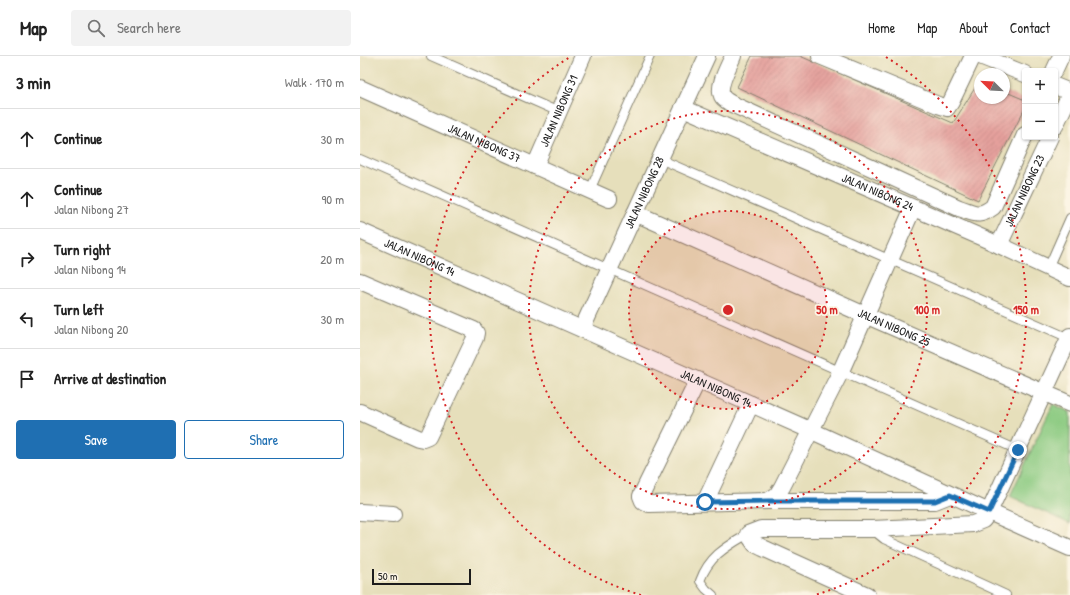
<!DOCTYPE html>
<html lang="en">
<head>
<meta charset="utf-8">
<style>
	body { margin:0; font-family:"Patrick Hand",sans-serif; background:#f2f2f2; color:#222 }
	.controls { position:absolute; right:12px; top:12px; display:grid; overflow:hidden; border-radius:4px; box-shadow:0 1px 3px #0004 }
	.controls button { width:36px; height:36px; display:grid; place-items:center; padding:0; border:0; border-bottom:1px solid #e0e0e0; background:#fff; color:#222; font:20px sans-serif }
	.compass { position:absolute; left:614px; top:12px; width:36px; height:36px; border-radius:50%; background:#fff; box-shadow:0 1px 3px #0004; rotate:294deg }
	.scale { position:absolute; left:12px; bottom:10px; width:99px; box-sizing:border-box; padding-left:4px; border:2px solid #1c1c1c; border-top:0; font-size:11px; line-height:14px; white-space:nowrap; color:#1c1c1c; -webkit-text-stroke:3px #fcf5e5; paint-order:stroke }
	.stop { position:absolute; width:12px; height:12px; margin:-9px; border:3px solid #1f6fb2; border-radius:50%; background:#fff }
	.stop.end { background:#1f6fb2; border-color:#fff; box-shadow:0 1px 4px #0008 }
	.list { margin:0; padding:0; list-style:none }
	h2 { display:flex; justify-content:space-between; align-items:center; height:52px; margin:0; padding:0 16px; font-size:17px }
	h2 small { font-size:13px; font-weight:400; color:#767676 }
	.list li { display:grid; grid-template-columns:26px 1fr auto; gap:12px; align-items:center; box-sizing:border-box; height:60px; padding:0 16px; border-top:1px solid #e0e0e0 }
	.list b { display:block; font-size:15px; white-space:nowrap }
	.list p { margin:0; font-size:13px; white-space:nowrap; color:#767676 }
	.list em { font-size:13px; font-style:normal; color:#767676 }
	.actions { display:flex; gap:8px; padding:12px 16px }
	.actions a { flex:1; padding:9px 0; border:1px solid #1f6fb2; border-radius:4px; text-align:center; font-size:14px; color:#1f6fb2 }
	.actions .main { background:#1f6fb2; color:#fff }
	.icon { flex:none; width:22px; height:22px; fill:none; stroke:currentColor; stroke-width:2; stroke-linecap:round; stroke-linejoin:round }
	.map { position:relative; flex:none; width:710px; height:539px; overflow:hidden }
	header { display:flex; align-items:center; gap:24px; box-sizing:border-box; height:56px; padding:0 20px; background:#fff; border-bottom:1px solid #e0e0e0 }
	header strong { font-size:19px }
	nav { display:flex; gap:22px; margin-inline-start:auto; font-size:14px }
	.search { width:280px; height:36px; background:#f2f2f2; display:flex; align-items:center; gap:10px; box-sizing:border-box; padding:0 14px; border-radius:4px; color:#767676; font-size:15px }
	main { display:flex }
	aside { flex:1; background:#fff }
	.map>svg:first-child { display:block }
	.green { fill:#8bca81; stroke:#54734e }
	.building { fill:url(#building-hatch) }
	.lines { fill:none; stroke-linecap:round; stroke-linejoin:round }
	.lane-casing { stroke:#817e6c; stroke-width:10 }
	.street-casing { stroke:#817e6c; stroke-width:18 }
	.lane { stroke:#fff; stroke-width:8 }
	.street { stroke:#fff; stroke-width:16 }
	.route { stroke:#1f6fb2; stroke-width:5 }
	.ring { fill:none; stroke:#d62828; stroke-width:2; stroke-dasharray:2 4 }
	.labels { text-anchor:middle; stroke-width:3.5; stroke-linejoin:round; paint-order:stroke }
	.street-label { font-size:12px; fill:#1c1c1c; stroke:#fcf5e5 }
	.centre { fill:#d62828; stroke:#fcf5e5; stroke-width:2 }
	.ring-label { font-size:12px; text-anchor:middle; font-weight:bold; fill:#d62828; stroke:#fcf5e5; stroke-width:3.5; stroke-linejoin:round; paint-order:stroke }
</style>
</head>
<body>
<header>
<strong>Map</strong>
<div class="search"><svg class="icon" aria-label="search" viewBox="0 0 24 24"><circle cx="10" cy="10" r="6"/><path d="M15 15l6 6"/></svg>Search here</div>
<nav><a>Home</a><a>Map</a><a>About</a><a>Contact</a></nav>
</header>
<main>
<aside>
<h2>3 min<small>Walk · 170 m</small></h2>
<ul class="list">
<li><svg class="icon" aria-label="ahead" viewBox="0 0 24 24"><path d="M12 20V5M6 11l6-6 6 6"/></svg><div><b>Continue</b></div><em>30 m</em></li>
<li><svg class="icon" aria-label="ahead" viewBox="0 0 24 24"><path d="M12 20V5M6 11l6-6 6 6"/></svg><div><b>Continue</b><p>Jalan Nibong 27</p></div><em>90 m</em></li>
<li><svg class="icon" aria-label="right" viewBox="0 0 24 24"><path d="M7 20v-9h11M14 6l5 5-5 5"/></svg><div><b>Turn right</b><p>Jalan Nibong 14</p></div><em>20 m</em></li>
<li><svg class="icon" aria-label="left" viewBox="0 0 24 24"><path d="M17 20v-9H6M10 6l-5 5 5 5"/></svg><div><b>Turn left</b><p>Jalan Nibong 20</p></div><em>30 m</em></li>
<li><svg class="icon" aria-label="arrive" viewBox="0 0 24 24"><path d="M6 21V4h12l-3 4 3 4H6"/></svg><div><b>Arrive at destination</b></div></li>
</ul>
<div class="actions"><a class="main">Save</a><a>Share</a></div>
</aside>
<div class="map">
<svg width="710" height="539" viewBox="0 0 710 539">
	<defs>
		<pattern id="building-hatch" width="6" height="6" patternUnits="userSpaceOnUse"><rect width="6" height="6" fill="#e5a09c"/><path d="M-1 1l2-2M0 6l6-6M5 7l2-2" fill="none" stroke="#c48986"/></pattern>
	</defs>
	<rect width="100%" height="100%" fill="#fcf5e5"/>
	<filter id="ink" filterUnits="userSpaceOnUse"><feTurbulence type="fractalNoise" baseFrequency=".025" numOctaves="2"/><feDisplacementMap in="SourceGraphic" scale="8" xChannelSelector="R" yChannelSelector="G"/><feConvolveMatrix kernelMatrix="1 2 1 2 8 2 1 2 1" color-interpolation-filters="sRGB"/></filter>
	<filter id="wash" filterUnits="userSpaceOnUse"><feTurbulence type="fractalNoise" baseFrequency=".012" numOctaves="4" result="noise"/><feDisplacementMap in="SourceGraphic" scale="16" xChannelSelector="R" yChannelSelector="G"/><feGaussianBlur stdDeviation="0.9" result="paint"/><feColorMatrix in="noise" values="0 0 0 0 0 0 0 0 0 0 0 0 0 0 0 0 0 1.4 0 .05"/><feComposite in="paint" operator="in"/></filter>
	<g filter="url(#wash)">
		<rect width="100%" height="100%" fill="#e6dfbb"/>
		<path class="green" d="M693 348 710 356V468L650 440Z"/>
		<g id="blocks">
			<path class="building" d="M392 0H440L593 67 620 24V42H644V35L665 44V52L618 144 377 31Z"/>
		</g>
	</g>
	<g filter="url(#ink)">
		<use href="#blocks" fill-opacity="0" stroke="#817e6c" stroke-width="1"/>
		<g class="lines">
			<defs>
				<path id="lane" d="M71 0 199 56
					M0 103C220 199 438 298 658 394
					M300 103 709 282
					M230 134 290 0
					M688 212 710 162
					M514 475 524 483 646 539
					M353 539 346 533 340 525C349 500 366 491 388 478"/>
				<g id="street">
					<path d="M373 0C369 10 357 30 362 40 364 44 369 46 372 48L599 152C615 157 618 162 633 151L665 79"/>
					<path d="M460 0 578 49 587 52 591 46 613 0"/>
					<path d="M620 0 665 18"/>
					<path d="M694 15 701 0"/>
					<path d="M695 30 710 36"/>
					<path id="s1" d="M0 32 249 143"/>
					<path id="s2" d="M323 52 639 189 710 222"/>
					<path d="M695 70 710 38"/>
					<path id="s3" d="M175 110 223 0"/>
					<path id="s4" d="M275 157 505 259 710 348"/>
					<path id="s5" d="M0 175 452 375 629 456 710 492"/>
					<path id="s6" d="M639 189 690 81"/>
					<path d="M0 225 114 274 116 277 115 282 68 381 63 383 58 382 0 356"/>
					<path id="s7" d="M222 273 347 0"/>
					<path d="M338 324 281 440 283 445 289 448 408 445H575L590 439"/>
					<path d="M408 445 417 439 422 431 480 317 553 152"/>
					<path d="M345 446 391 348"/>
					<path d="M0 456 33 458"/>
					<path d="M507 539 403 492 395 488 388 478 401 473H513L613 468 623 464 629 456 710 280"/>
				</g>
			</defs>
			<use href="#lane" class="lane-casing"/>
			<use href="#street" class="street-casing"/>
			<use href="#lane" class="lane"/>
			<use href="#street" class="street"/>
		</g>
	</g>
	<g class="lines" filter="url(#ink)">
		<path class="route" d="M345 446 408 445H575L590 439 629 456 658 394"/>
	</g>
	<circle cx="368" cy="254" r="99" fill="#d62828" fill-opacity=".12"/>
	<g class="ring">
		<circle cx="368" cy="254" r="99"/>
		<circle cx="368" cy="254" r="199"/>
		<path d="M281 539A298 298 0 0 1 210 1M526 1A298 298 0 0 1 455 539"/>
	</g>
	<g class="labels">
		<g class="street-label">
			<text dy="4" stroke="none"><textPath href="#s3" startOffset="60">JALAN NIBONG 31</textPath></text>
			<text dy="4" stroke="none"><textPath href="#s1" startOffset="136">JALAN NIBONG 37</textPath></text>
			<text dy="4" stroke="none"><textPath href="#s6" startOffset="60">JALAN NIBONG 23</textPath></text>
			<text dy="4" stroke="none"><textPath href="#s2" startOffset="212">JALAN NIBONG 24</textPath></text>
			<text dy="4" stroke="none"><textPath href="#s7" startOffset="150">JALAN NIBONG 28</textPath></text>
			<text dy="4" stroke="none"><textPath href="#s5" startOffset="65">JALAN NIBONG 14</textPath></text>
			<text dy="4" stroke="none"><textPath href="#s4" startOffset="283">JALAN NIBONG 25</textPath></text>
			<text dy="4" stroke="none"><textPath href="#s5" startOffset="389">JALAN NIBONG 14</textPath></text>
		</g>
	</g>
	<circle cx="368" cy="254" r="6" class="centre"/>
	<g class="ring-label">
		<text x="467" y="258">50 m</text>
		<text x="567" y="258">100 m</text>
		<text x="666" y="258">150 m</text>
	</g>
</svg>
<div class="controls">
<button>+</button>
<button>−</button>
</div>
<svg class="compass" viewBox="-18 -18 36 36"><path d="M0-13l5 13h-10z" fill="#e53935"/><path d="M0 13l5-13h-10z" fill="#767676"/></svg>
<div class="scale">50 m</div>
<div class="stop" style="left:345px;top:446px"></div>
<div class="stop end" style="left:658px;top:394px"></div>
</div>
</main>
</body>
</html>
